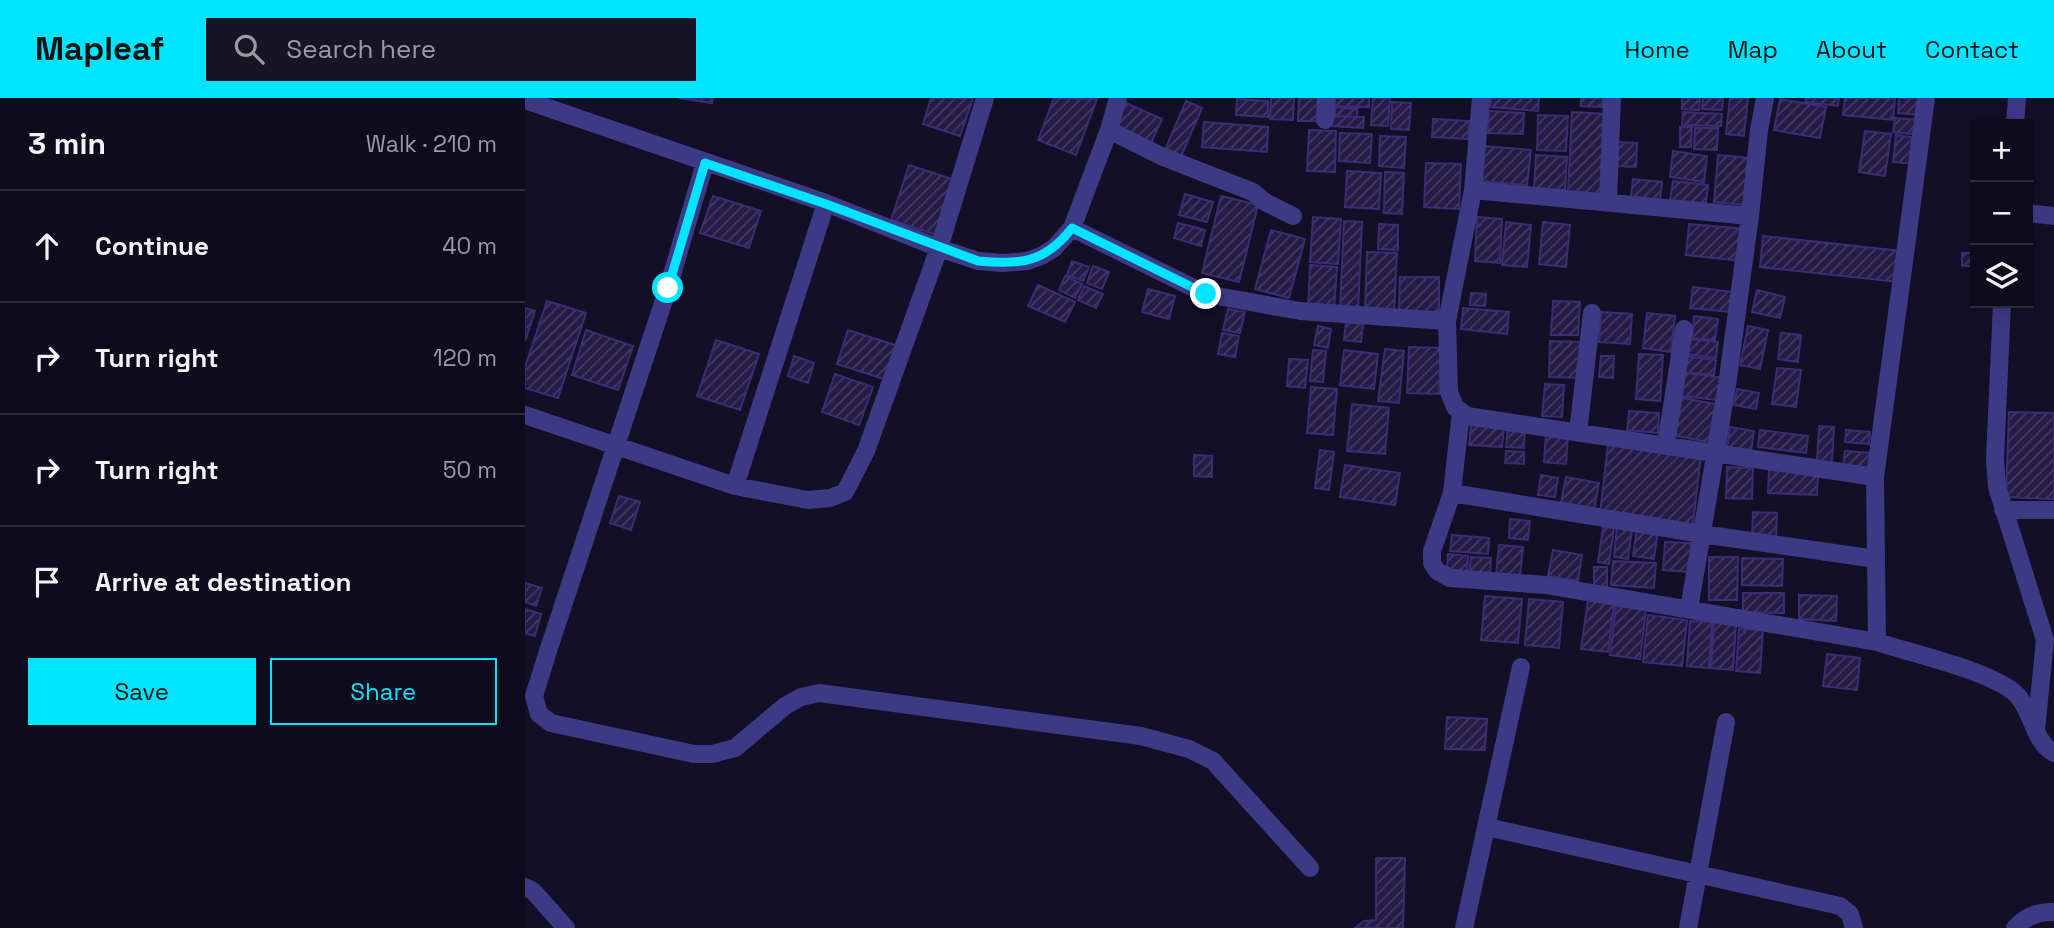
<!DOCTYPE html>
<html lang="en">
<head>
<meta charset="utf-8">
<style>
	body { margin:0; font-family:"Space Grotesk",sans-serif; background:#171425; color:#f1f3f6 }
	.controls { position:absolute; right:21px; top:21px; display:grid; overflow:hidden; border-radius:0px; box-shadow:0 7px 28px #0002 }
	.controls button { width:63px; height:63px; display:grid; place-items:center; padding:0; border:0; border-bottom:2px solid #2e2b3b; background:#0e0b1c; color:#f1f3f6; font:35px sans-serif }
	.stop { position:absolute; width:21px; height:21px; margin:-16px; border:5px solid #00e5ff; border-radius:50%; background:#fff }
	.stop.end { background:#00e5ff; border-color:#fff; box-shadow:0 2px 7px #0008 }
	.list { margin:0; padding:0; list-style:none }
	h2 { display:flex; justify-content:space-between; align-items:center; height:91px; margin:0; padding:0 28px; font-size:30px }
	h2 small { font-size:23px; font-weight:400; color:#9b9ba3 }
	.list li { display:grid; grid-template-columns:46px 1fr auto; gap:21px; align-items:center; box-sizing:border-box; height:112px; padding:0 28px; border-top:2px solid #2e2b3b }
	.list b { display:block; font-size:26px; white-space:nowrap }
	.list em { font-size:23px; font-style:normal; color:#9b9ba3 }
	.actions { display:flex; gap:14px; padding:21px 28px }
	.actions a { flex:1; padding:16px 0; border:2px solid #00e5ff; border-radius:0px; text-align:center; font-size:24px; color:#00e5ff }
	.actions .main { background:#00e5ff; color:#111 }
	.icon { flex:none; width:38px; height:38px; fill:none; stroke:currentColor; stroke-width:2; stroke-linecap:round; stroke-linejoin:round }
	.map { position:relative; flex:none; width:1529px; height:830px; overflow:hidden }
	header { display:flex; align-items:center; gap:42px; box-sizing:border-box; height:98px; padding:0 35px; background:#00e5ff; color:#111 }
	header strong { font-size:33px }
	nav { display:flex; gap:38px; margin-inline-start:auto; font-size:24px }
	.search { width:490px; height:63px; background:#171425; display:flex; align-items:center; gap:18px; box-sizing:border-box; padding:0 24px; border-radius:0px; color:#9b9ba3; font-size:26px }
	main { display:flex }
	aside { flex:1; background:#0e0b1c }
	.map>svg:first-child { display:block }
	.building { fill:url(#building-hatch); stroke:#3b2d73; stroke-width:2 }
	.lines { fill:none; stroke-linecap:round; stroke-linejoin:round }
	.street { stroke:#3d3a85; stroke-width:18 }
	.route { stroke:#00e5ff; stroke-width:9 }
</style>
</head>
<body>
<header>
<strong>Mapleaf</strong>
<div class="search"><svg class="icon" aria-label="search" viewBox="0 0 24 24"><circle cx="10" cy="10" r="6"/><path d="M15 15l6 6"/></svg>Search here</div>
<nav><a>Home</a><a>Map</a><a>About</a><a>Contact</a></nav>
</header>
<main>
<aside>
<h2>3 min<small>Walk · 210 m</small></h2>
<ul class="list">
<li><svg class="icon" aria-label="ahead" viewBox="0 0 24 24"><path d="M12 20V5M6 11l6-6 6 6"/></svg><div><b>Continue</b></div><em>40 m</em></li>
<li><svg class="icon" aria-label="right" viewBox="0 0 24 24"><path d="M7 20v-9h11M14 6l5 5-5 5"/></svg><div><b>Turn right</b></div><em>120 m</em></li>
<li><svg class="icon" aria-label="right" viewBox="0 0 24 24"><path d="M7 20v-9h11M14 6l5 5-5 5"/></svg><div><b>Turn right</b></div><em>50 m</em></li>
<li><svg class="icon" aria-label="arrive" viewBox="0 0 24 24"><path d="M6 21V4h12l-3 4 3 4H6"/></svg><div><b>Arrive at destination</b></div></li>
</ul>
<div class="actions"><a class="main">Save</a><a>Share</a></div>
</aside>
<div class="map">
<svg width="1529" height="830" viewBox="0 0 1529 830">
	<defs>
		<pattern id="building-hatch" width="6" height="6" patternUnits="userSpaceOnUse" patternTransform="scale(1.75)"><rect width="6" height="6" fill="#241b47"/><path d="M-1 1l2-2M0 6l6-6M5 7l2-2" fill="none" stroke="#433b63"/></pattern>
	</defs>
	<rect width="100%" height="100%" fill="#130f26"/>
	<path class="building" d="M154 0H188L187 5Z
		M406 0H448L435 38 398 26Z
		M529 0 572 1 551 57 513 42Z
		M746 0H769L768 22 745 21Z
		M774 0H797L796 23H773Z
		M810 0H844V9L810 8Z
		M848 0H865L863 28 846 27Z
		M966 0H1014L1013 13 965 9Z
		M1056 0H1078L1077 9 1056 8Z
		M1157 0H1175L1174 12 1157 11Z
		M1178 0H1198L1197 12 1177 11Z
		M1205 0H1223L1219 38 1201 36Z
		M1281 0H1314L1313 8 1280 4Z
		M1320 0H1370L1368 22 1318 17Z
		M1374 0H1397L1395 17 1373 15Z
		M712 1 743 3V19L711 17Z
		M1255 1 1301 9 1295 40 1249 32Z
		M661 3 677 10 655 61 639 54Z
		M867 4 886 5 884 32 866 31Z
		M601 5 637 21 626 45 590 29Z
		M810 9 832 11V19L810 18Z
		M964 13 999 15 998 36 963 35Z
		M1047 14 1081 16 1076 97 1043 95Z
		M1158 14 1197 16 1196 28 1157 27Z
		M1013 17 1043 18 1041 53 1012 52Z
		M806 18 839 19 838 30 805 28Z
		M1370 20 1396 22 1394 37 1368 34Z
		M908 21 944 23 943 41 907 39Z
		M679 24 743 29 742 54 677 49Z
		M1155 29H1167L1166 49H1155Z
		M1170 30H1193L1192 52 1169 51Z
		M784 32 811 33 810 74 782 73Z
		M1340 33 1366 36 1360 78 1334 74Z
		M815 35 847 36 845 65 814 63Z
		M1371 37 1392 40 1390 66 1368 64Z
		M855 38 881 39 879 70 854 68Z
		M1091 44 1112 45 1111 69 1090 68Z
		M958 48 1006 52 1002 87 955 83Z
		M1148 53 1182 58 1179 84 1145 79Z
		M1011 57 1042 59 1040 92 1009 91Z
		M1193 57 1224 60 1220 107 1189 104Z
		M901 65 936 66 934 111 899 109Z
		M384 67 430 82 412 137 366 122Z
		M822 73 856 75 854 111 820 109Z
		M860 74 879 75 877 116 859 115Z
		M1108 81 1137 84 1135 102 1106 99Z
		M1148 83 1183 87 1181 105 1145 102Z
		M660 96 688 104 682 124 654 117Z
		M188 98 236 113 224 150 175 135Z
		M696 98 733 107 714 184 677 175Z
		M788 119 816 121 813 166 785 164Z
		M952 119 977 121 975 165 950 163Z
		M819 123 837 124 833 214 815 213Z
		M981 124 1006 127 1002 169 977 167Z
		M1018 124 1045 127 1041 169 1014 166Z
		M653 125 680 132 676 148 649 140Z
		M854 126 873 127V152L853 151Z
		M1164 126 1220 131 1217 163 1161 157Z
		M746 132 780 141 764 200 730 191Z
		M1238 138 1376 153 1373 184 1235 169Z
		M842 154 872 155 869 215 840 214Z
		M1437 155H1450V168H1437Z
		M547 163 564 169 558 183 542 177Z
		M785 167 812 169 809 212 783 211Z
		M568 168 584 174 577 191 562 185Z
		M540 178 557 186 550 200 534 192Z
		M875 179H914V214L874 213Z
		M513 187 550 204 540 224 503 208Z
		M559 188 578 196 571 210 553 202Z
		M1168 189 1208 194 1205 214 1165 210Z
		M623 191 650 198 644 221 617 214Z
		M1232 192 1260 199 1255 220 1227 214Z
		M946 195 961 196 960 208 945 207Z
		M22 203 61 215 33 300 0 290V269Z
		M1028 203 1055 204 1053 237H1026Z
		M0 210 10 213 0 243Z
		M938 210 984 214 982 236 936 231Z
		M703 211 720 214 715 235 698 232Z
		M1076 214 1107 216 1105 246 1074 244Z
		M1122 215 1150 218 1146 254 1118 250Z
		M1169 218 1193 221 1190 242 1167 240Z
		M821 224 838 226 836 244 819 242Z
		M793 228 806 231 803 250 789 247Z
		M1223 228 1243 232 1235 271 1215 267Z
		M61 232 108 248 93 292 47 277Z
		M323 232 373 248 362 282 312 266Z
		M697 235 714 238 710 259 693 256Z
		M1256 235 1276 237 1273 264 1253 261Z
		M1163 241 1193 244 1191 260 1161 256Z
		M191 242 234 256 215 312 172 298Z
		M1025 243 1056 244V280L1024 279Z
		M884 249 916 250 914 296 882 295Z
		M860 251 879 253 874 305 853 303Z
		M788 252 801 253 798 284 785 283Z
		M819 252 853 256 849 291 815 287Z
		M1114 256 1138 257 1135 303 1111 301Z
		M269 258 289 265 283 285 263 278Z
		M1076 258H1089L1088 280 1074 279Z
		M1160 258 1191 262 1189 277 1158 274Z
		M764 261 783 262 780 290 762 288Z
		M1252 270 1276 272 1271 309 1247 306Z
		M1159 275 1195 279 1192 302 1157 298Z
		M310 276 348 289 334 327 297 314Z
		M1020 286 1039 287 1037 319 1017 318Z
		M786 289 812 291 808 337 782 335Z
		M1212 291 1234 295 1231 311 1209 307Z
		M1153 299 1190 306 1184 344 1146 337Z
		M827 306 864 310 860 356 822 353Z
		M1104 313 1134 315 1133 335 1102 332Z
		M1484 314 1529 315V401L1481 399Z
		M946 327 979 329 977 349 944 347Z
		M983 327 1000 329 999 350 981 349Z
		M1294 328 1309 329 1307 364H1292Z
		M1205 329 1229 333 1226 353 1202 349Z
		M1235 332 1283 338 1281 355 1233 349Z
		M1321 332 1345 334 1344 346 1320 344Z
		M1021 335 1043 336 1041 366 1019 364Z
		M1083 346 1176 357 1168 426 1075 416Z
		M795 352 809 354 804 392 790 390Z
		M981 353 999 354V366L980 365Z
		M1320 353 1346 355 1345 370 1318 368Z
		M669 357 687 358V379L669 378Z
		M820 367 875 375 870 407 815 399Z
		M1202 369 1228 370 1227 401 1201 400Z
		M1244 372 1293 374 1292 397 1243 395Z
		M1016 377 1033 380 1030 399 1013 397Z
		M1041 379 1074 385 1069 411 1036 404Z
		M94 398 115 404 106 432 85 425Z
		M1228 414 1252 415 1251 440 1227 439Z
		M985 421 1005 423 1003 442 984 440Z
		M1078 429 1089 430 1084 466 1073 464Z
		M1092 429 1107 431 1103 461 1089 459Z
		M1112 429 1133 432 1129 461 1108 458Z
		M927 437 964 440 963 456 925 453Z
		M1140 444 1166 445 1164 474 1138 472Z
		M974 447 998 449 995 478 971 476Z
		M1028 452 1057 457 1053 483 1023 478Z
		M923 456 943 458 942 473 922 471Z
		M946 459 966 460 965 478 944 477Z
		M1184 459H1213L1212 502H1184Z
		M1217 460 1258 461 1257 488 1217 487Z
		M1088 463 1131 465 1129 490 1086 487Z
		M1069 469H1082V489H1069Z
		M0 485 17 490 11 508 0 504Z
		M1218 495H1259V515L1218 514Z
		M1274 497 1312 498 1311 523 1274 521Z
		M960 498 997 501 993 545 956 542Z
		M1004 501 1038 504 1034 550 1000 547Z
		M1063 502 1089 506 1083 554 1056 551Z
		M1091 508 1121 511 1115 561 1085 557Z
		M0 511 16 516 10 538 0 535Z
		M1123 517 1162 522 1157 568 1118 564Z
		M1165 523 1187 524 1184 570 1162 568Z
		M1189 524 1211 526 1208 572 1186 570Z
		M1214 531 1238 532 1235 575 1211 573Z
		M1302 556 1335 560 1332 592 1298 588Z
		M922 619 962 621 960 652 920 651Z
		M851 760H880L878 830H830L839 823 851 822Z"/>
	<g class="lines">
		<path class="street" d="M956 0 948 92 922 223 924 294 930 309 942 318 1350 379 1352 544C1386 555 1470 574 1492 597 1508 614 1508 643 1529 655
			M0 2 301 105 414 150 453 163 478 165 502 163 516 158 529 150 547 130 584 32 593 0
			M800 22 801 0
			M1490 26 1492 0
			M584 32 636 58 728 94 740 104 768 118
			M180 65 143 190 24 550 9 598 14 616 26 625 169 656H187L210 650 260 608 276 599 294 595 616 638 664 651 688 663 785 770
			M948 92 1225 118 1234 32 1240 0
			M1083 103 1087 0
			M1503 115 1529 118
			M547 130 681 196 775 213 922 223
			M1477 205 1470 361 1472 389 1520 542 1511 632
			M936 314 927 395 907 453V465L912 473 925 480 1021 487 1352 544
			M0 317 210 388 283 402 305 400 320 394 341 353 414 150 460 0
			M1053 334 1067 215
			M1141 347 1159 231
			M1350 379 1401 0
			M210 388 301 105
			M927 395 1177 436 1351 461
			M1478 412H1529
			M1164 511 1202 287 1225 118
			M962 729 1315 808 1325 816 1329 830
			M0 789 8 793 41 830
			M939 830 996 569
			M1163 830 1201 624
			M1490 830C1501 818 1513 813 1529 814"/>
	</g>
	<g class="lines">
		<path class="route" d="M143 190 180 65 301 106 453 163C495 167 520 165 547 130L681 196"/>
	</g>
</svg>
<div class="controls">
<button>+</button>
<button>−</button>
<button><svg class="icon" aria-label="layers" viewBox="0 0 24 24"><path d="M12 4l9 5-9 5-9-5zM3 14l9 5 9-5"/></svg></button>
</div>
<div class="stop" style="left:143px;top:190px"></div>
<div class="stop end" style="left:681px;top:196px"></div>
</div>
</main>
</body>
</html>
